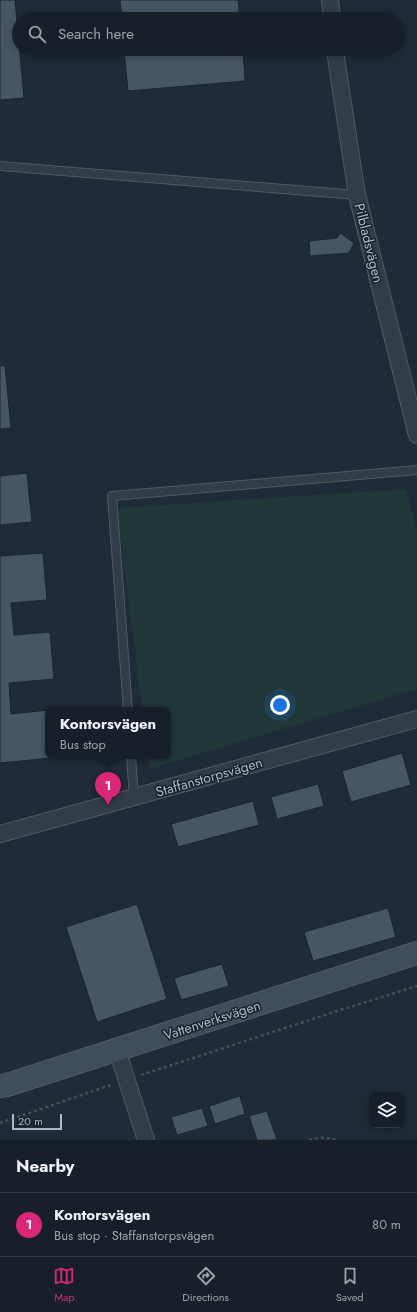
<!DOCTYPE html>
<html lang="en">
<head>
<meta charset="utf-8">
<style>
	body { margin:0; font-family:Jost,sans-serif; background:#202830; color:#f1f3f6 }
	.controls { position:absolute; right:12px; bottom:12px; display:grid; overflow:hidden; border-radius:8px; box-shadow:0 2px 10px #0003 }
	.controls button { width:36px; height:36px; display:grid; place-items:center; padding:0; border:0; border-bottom:1px solid #363e45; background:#172028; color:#f1f3f6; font:20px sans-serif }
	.scale { position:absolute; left:12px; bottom:10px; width:50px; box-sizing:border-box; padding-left:4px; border:2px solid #acb8c4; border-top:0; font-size:11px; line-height:14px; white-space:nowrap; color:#acb8c4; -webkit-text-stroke:3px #18222b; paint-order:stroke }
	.you { position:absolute; left:280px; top:705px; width:14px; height:14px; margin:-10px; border:3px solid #fff; border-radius:50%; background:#1a73e8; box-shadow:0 0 0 6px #1a73e833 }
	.badge { display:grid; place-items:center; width:26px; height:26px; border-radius:50%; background:#db2777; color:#fff; font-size:13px; font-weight:700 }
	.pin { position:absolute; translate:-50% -33px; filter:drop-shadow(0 1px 2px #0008) }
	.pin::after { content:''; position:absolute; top:21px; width:14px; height:12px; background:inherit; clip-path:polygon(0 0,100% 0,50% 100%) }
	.popup { position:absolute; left:45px; top:707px; width:126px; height:52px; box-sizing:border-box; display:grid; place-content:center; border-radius:8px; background:#172028; filter:drop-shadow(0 1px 3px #0005); font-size:13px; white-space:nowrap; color:#9ea3a8 }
	.popup b { font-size:15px; color:#f1f3f6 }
	.popup::after { content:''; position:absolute; left:50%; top:100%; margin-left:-8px; border:8px solid transparent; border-top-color:#172028 }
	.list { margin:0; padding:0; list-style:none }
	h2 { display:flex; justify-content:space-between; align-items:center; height:52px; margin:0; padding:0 16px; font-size:17px }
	h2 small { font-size:13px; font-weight:400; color:#9ea3a8 }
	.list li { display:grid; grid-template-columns:26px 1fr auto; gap:12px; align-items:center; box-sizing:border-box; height:64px; padding:0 16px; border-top:1px solid #363e45 }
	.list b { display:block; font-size:15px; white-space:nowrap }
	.list p { margin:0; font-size:13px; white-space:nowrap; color:#9ea3a8 }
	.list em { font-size:13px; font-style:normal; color:#9ea3a8 }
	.icon { flex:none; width:22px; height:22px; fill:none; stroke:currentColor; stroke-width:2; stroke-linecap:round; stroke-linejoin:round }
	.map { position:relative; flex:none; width:417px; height:1140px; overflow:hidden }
	.search { position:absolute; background:#172028; box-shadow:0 2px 10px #0003; left:12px; right:12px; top:12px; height:44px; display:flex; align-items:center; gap:10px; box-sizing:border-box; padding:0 14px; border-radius:22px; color:#9ea3a8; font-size:15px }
	.sheet { height:116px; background:#172028 }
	nav { display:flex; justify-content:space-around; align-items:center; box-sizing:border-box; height:56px; border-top:1px solid #363e45; background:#172028; font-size:11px; color:#9ea3a8 }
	nav a { display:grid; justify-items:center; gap:2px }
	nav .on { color:#db2777 }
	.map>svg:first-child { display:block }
	.green { fill:#213737 }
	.building { fill:#475663; stroke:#1a242d }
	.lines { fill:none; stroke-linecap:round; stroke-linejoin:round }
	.lane-casing { stroke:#505b65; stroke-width:10 }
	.street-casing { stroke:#505b65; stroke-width:18 }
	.secondary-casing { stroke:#505b65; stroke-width:24 }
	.path { stroke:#3e5454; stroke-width:2.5; stroke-dasharray:3 3; stroke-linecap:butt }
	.lane { stroke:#323d47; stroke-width:8 }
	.street { stroke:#323d47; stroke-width:16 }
	.secondary { stroke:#404d5a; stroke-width:22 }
	.labels { text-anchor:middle; stroke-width:3; stroke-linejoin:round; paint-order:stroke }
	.street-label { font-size:14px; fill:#acb8c4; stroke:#18222b }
</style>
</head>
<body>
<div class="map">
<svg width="417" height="1140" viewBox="0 0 417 1140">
	<rect width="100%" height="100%" fill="#1f2b36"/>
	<path class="green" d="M406 489 417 531V689L149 769 148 756H168V710H142L117 508Z"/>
	<path class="building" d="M0 0H15L24 98 0 100Z
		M120 0H238L240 19H122Z
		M124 49H243L245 81 128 91Z
		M340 233 354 243 349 253 310 256 309 241 337 238Z
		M0 366H5L11 428 0 429Z
		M27 473 32 522 0 525V476Z
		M43 553 47 600 11 603 14 635 50 632 54 679 9 683 11 714 48 710V756H62V757L0 763V556Z
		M402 753 411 785 351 802 342 771Z
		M318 784 324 806 277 819 271 797Z
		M253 801 259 825 178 847 171 824Z
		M137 904 167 999 97 1022 66 927Z
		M388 908 396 937 313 961 304 932Z
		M222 964 229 986 181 1000 174 978Z
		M240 1096 245 1114 215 1124 209 1106Z
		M202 1108 208 1126 177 1135 171 1117Z
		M267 1111 277 1140H257L249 1116Z"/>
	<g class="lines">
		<defs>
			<path id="lane" d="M0 166 357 195
				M128 710 112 496 417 470
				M131 756 134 798"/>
			<path id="street" d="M330 0 332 19
				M335 49 338 71 357 195 417 435
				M0 834 417 719
				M117 1050 146 1140"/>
			<path id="secondary" d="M0 1086 7 1085 417 953"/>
		</defs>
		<use href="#lane" class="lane-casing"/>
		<use href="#street" class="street-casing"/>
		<use href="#secondary" class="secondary-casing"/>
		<path class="path" d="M141 1075 334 1012 417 986
			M0 1123 111 1085
			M309 1140C319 1137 327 1137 337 1140"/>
		<use href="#lane" class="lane"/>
		<use href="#street" class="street"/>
		<use href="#secondary" class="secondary"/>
	</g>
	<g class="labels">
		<g class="street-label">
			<text transform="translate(369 243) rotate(76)" y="5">Pilbladsvägen</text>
			<text transform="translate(209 777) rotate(-16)" y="5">Staffanstorpsvägen</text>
			<text transform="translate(212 1020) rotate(-18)" y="5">Vattenverksvägen</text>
		</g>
	</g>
</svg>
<div class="controls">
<button><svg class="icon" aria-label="layers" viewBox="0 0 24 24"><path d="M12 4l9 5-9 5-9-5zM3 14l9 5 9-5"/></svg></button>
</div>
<div class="scale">20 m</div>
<div class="you"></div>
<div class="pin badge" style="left:108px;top:805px">1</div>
<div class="popup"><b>Kontorsvägen</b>Bus stop</div>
<div class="search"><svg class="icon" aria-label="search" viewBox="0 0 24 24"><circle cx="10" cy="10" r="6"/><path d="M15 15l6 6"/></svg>Search here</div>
</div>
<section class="sheet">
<h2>Nearby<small></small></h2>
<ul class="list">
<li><span class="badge">1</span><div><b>Kontorsvägen</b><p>Bus stop · Staffanstorpsvägen</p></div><em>80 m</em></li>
</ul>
</section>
<nav>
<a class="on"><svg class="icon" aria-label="map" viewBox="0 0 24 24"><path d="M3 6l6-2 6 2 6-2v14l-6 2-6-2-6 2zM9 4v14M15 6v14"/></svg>Map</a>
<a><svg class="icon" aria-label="directions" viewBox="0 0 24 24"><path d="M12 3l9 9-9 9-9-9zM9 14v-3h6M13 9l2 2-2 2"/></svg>Directions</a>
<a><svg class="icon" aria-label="saved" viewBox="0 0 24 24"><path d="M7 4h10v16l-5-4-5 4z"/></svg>Saved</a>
</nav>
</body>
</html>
